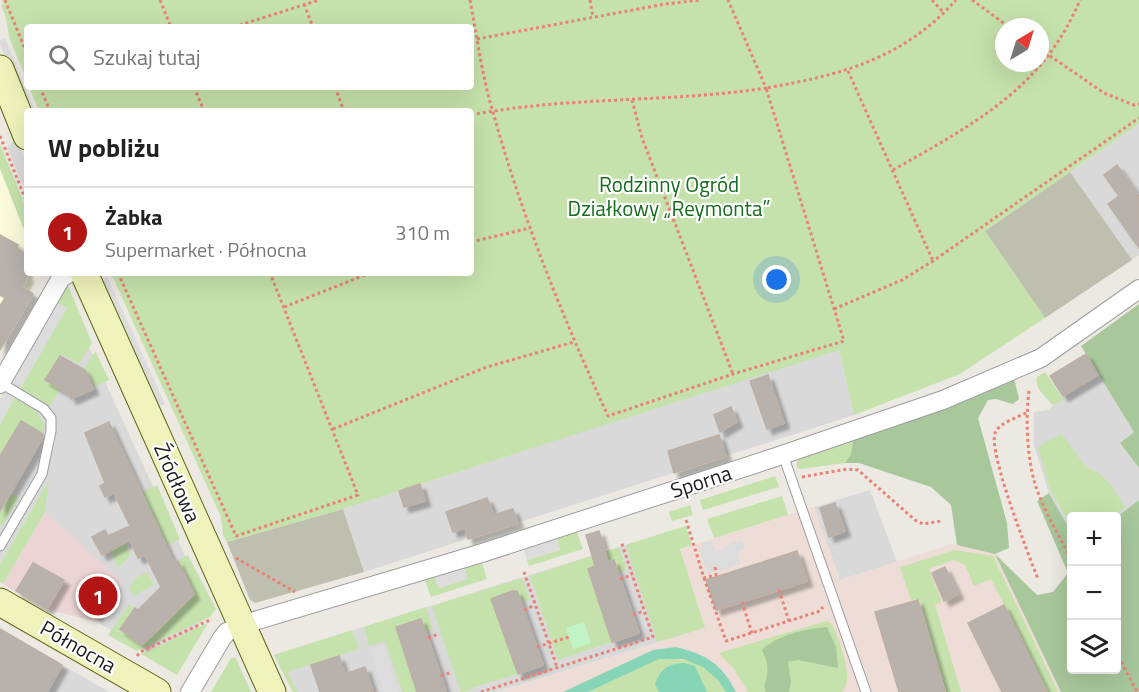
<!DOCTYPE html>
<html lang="pl">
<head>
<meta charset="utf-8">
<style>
	body { margin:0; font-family:"Titillium Web",sans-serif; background:#f6f6f6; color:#222 }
	.controls { position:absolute; right:18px; bottom:18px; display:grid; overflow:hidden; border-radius:6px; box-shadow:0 6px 24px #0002 }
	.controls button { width:54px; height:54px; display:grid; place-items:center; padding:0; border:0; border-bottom:2px solid #e0e0e0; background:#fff; color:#222; font:30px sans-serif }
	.compass { position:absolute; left:995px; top:18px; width:54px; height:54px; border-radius:50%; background:#fff; box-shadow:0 6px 24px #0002; rotate:38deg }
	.you { position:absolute; left:777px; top:280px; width:21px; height:21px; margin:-15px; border:4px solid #fff; border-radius:50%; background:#1a73e8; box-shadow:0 0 0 9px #1a73e833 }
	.badge { display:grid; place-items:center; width:39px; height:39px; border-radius:50%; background:#b31514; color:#fff; font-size:20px; font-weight:700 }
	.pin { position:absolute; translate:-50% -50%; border:3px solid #fff; box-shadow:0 2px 6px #0006 }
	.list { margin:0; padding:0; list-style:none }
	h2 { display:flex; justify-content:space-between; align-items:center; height:78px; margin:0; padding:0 24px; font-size:26px }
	h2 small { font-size:20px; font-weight:400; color:#767676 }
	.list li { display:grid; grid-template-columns:39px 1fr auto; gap:18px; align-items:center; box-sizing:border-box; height:90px; padding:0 24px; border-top:2px solid #e0e0e0 }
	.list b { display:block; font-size:22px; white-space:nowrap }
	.list p { margin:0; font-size:20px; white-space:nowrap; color:#767676 }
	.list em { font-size:20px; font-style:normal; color:#767676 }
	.icon { flex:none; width:33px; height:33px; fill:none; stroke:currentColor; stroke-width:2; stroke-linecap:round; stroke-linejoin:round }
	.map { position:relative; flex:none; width:1139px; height:692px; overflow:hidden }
	.search { position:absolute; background:#fff; box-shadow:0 6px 24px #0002; left:24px; top:24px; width:450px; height:66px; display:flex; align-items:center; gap:15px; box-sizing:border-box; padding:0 21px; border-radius:6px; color:#767676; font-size:22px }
	.panel { position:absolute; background:#fff; box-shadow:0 6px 24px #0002; left:24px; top:108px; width:450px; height:168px; border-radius:6px }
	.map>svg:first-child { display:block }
	.residential { fill:#dad9d9 }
	.commercial { fill:#ebd4d3 }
	.education { fill:#fbfbdc }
	.military { fill:#edddd6 }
	.construction { fill:#bfbfaf }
	.grass { fill:#c6e2ac; fill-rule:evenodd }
	.forest { fill:#a8c79b }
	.park { fill:#c2f3c6 }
	.pitch { fill:#87d4b7 }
	.parking { fill:#dcdcdc }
	.building { fill:#b9b2ac; stroke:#bcb0a6; stroke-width:1.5; filter:url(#shadow) }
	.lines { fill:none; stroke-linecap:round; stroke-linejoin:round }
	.lane-casing { stroke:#9d9d9d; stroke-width:11 }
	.street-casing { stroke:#9d9d9d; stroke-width:20 }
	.secondary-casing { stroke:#5c6610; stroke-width:29 }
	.path { stroke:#ea8175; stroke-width:3; stroke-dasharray:3 3; stroke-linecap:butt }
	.lane { stroke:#fff; stroke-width:9 }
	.street { stroke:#fff; stroke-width:18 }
	.secondary { stroke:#eff2ba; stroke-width:27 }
	.labels { text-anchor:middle; stroke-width:4.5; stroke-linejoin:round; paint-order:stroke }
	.park-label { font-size:21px; fill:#166d1e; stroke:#fff }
	.street-label { font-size:21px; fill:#1c1c1c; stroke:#fff }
</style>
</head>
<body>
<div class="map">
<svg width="1139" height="692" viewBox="0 0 1139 692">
	<defs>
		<filter id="shadow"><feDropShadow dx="5.5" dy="5.5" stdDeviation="1.5" flood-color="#0004"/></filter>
	</defs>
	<rect width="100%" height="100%" fill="#ece9e2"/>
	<path class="residential" d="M1139 124V255L1045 318 985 231Z
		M71 308 209 608 175 668 99 623 122 582 35 504 0 564V431Z
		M839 349 854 415 364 572 343 509Z
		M1086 354 1134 432 1120 443 1139 468V500L1117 517 1072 516 1071 532 1049 493 1034 446V412L1048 410 1063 396 1050 376Z
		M870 490 897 562 840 580 814 507Z
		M673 530 705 628 496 692H293L274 655Z
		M0 629 109 692H0Z"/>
	<path class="commercial" d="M45 512 122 582 99 623 47 609 3 584Z"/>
	<path class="education" d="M0 169 27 237V273H38L28 290 33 294 0 350Z"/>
	<path class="military" d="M814 507 840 580 951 544 995 553 1061 692H497L705 628 680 549Z"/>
	<path class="construction" d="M1070 172 1132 260 1045 318 985 231Z
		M343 509 364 572 255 603 250 600 227 542Z"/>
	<path class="grass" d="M2 0H1139V124L985 231 1045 318 960 374 854 415 839 350 343 509 227 542 223 535 221 517 111 273H471V111H39L29 87H471V27H27V81L9 37 6 18 1 5 3 4ZM1004 27H1040V63H1004Z
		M0 144 27 210V237L0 169Z
		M68 286 92 343 79 364 61 354 47 378 62 387 49 408 20 389 66 308 57 303Z
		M95 351 109 380 95 387 85 368Z
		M1045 372 1064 400 1052 405C1046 395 1034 390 1037 377Z
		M15 397 36 411 45 426 42 434 21 421 0 456V424Z
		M1062 434 1086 467C1104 471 1116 492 1125 507L1114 516H1072L1071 525 1050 490 1038 448 1045 442Z
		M853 441 851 454 845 463 801 469 797 468V462L801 456Z
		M775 476 779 487 703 510 700 500Z
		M49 480 45 512 3 584 0 582V564Z
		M157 485 180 539 167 545 142 492Z
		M12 493 19 498 2 526 0 525V513Z
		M782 496 788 515 714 538 707 519Z
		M690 505 693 515 672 521 669 512Z
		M686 526 692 545 680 549 705 628 657 642 626 545Z
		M576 529 583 549 529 566 527 560 560 550 556 535Z
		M120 530 131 555 118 568 104 537Z
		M619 547 627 570 619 573 614 560 588 569 612 642 558 660 530 576Z
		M955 550 993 556 1058 692H1048L991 579 974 586 965 565 953 560 929 569 942 602 935 604 961 692H946L919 599 911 600 900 567Z
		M188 555 216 609 210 617 137 651 108 635 129 604 135 608 121 629 142 644 194 594 178 561Z
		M481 560 487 579 431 597 424 578 434 575 438 588 467 579 464 566Z
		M147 572 154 585 133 596 129 588 134 579Z
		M522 578 530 600 521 603 516 590 491 599 518 674 471 688 472 691 461 692 432 606Z
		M426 607 433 629 426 632 421 619 396 627 417 692H402L385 641 369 646 364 627Z
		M826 621 831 623C838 633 848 666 847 678 847 683 845 688 842 692H748L733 668 719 653Z
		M208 623 177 675 141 654Z
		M352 630 359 649 288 672 297 692H293L274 655Z
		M231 658H236L251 692H211Z
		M659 659C692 658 708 663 726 692H588Z"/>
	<path class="forest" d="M1139 304V468L1120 443 1134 432 1081 346Z
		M1014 378 1019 399 1013 404 996 399 988 400 978 418 1007 523 1009 548 995 554 1037 595 1053 592 1068 573 1037 501 1049 493 1071 532 1072 670H1116L1117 517 1139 500V692H1061L995 554 957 545 951 505 931 487 859 463H845L851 454 853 441Z
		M827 627 836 647 838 668 798 660 788 662 791 682 789 692H766L764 686C769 672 769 664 762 650 777 635 806 629 827 627Z"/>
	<path class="park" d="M584 622 591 643 573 649 566 628Z"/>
	<path class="pitch" d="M676 647C707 655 721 663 736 692H726L718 680 703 667 683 659H659L588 692H563L653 650Z
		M684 663 695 666 707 692H659L655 684C661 669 667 664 684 663Z"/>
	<path class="parking" d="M5 38 35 111H27L0 44V40Z
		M17 138 27 163V196L7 147Z
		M107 276 165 404 155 408 98 281Z
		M57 303 67 308 20 389 10 383Z
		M5 391 15 397 0 424V399Z
		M556 535 560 550 527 560 523 546Z
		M742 540 745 548 737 553 741 564 708 574 700 552 703 543 711 541 715 549 721 551 724 549 725 545Z
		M464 566 468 579 438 588 434 575Z
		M383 644 398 692H383L370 649Z"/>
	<path class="building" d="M1117 165 1139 196V248L1108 204 1119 196 1104 175Z
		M0 235 18 245 17 249 27 254V278L22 287 33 294 0 350V306L5 298 0 295Z
		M1086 354 1098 375 1063 396 1050 376Z
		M60 356 85 370 93 389 71 399 69 394 45 380Z
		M768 375 784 423 767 429 750 381Z
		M731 407 737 422 720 432 714 415Z
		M21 421 43 434 42 439 0 511V456Z
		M109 422 174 563 178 561 194 594 142 645 120 629 135 608 138 610 161 587 145 555 138 558 130 540 102 555 92 537 105 530 108 536 130 526 114 493 105 497 100 486 105 483 85 433Z
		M719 435 726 456 674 473 668 451Z
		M420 484 425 501 404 507 399 491Z
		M487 498 494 515 513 509 518 523 468 539 465 528 453 532 446 512Z
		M835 503 845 531 829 537 820 508Z
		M599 531 608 562 614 560 639 633 612 642 588 569 595 566 586 535Z
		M797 551 807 581 716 610 706 580Z
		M33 563 64 580 47 609 16 591Z
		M945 567 958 594 944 601 932 573Z
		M101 577 114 584 96 615 83 609Z
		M512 591H517L543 665 518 674 491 599Z
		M918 600 945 692H899L875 612Z
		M1004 605 1047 692H1002L968 623Z
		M421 619 441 676 446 692H417L396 627Z
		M0 629 62 665 47 692H0Z
		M339 656 345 674 365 667 373 692H320L311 665Z"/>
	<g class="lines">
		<defs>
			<path id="lane" d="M783 455 866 692
				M0 546 42 474 51 431V418L44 409 1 383"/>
			<path id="street" d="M0 384 61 278 69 273
				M190 692 222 638 227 632 241 625 482 553 773 458 943 400 1041 358 1139 289"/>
			<path id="secondary" d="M0 69 27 136
				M84 273 272 692
				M0 602 157 692"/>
		</defs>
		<use href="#lane" class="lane-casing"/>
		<use href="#street" class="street-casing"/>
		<use href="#secondary" class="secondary-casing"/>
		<path class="path" d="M5 0 27 54
			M160 0 171 27
			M470 0C477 37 482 76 493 112 522 217 563 318 608 416L733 374 844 341 766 88C841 75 903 59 956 0
			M590 0 593 17
			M932 0 944 13
			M972 0 1009 27
			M304 4 313 27
			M234 27 319 0
			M477 39 665 4 700 0
			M1040 49 1104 93 1134 105 1139 104
			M848 71 933 261
			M40 87 50 111
			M194 87 204 111
			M335 87 344 111
			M632 100 642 138 733 374
			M471 115C568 96 669 103 766 88L728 0
			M0 136 27 203
			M893 170C972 125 1043 89 1080 0
			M471 242 530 228
			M118 273 236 536 358 495 270 273
			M284 307 370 273
			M834 309 902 280 933 261 1139 118
			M1029 391C1025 421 1027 467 1039 495 1048 518 1061 539 1072 561
			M1026 413C1016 418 999 423 995 433 988 452 1029 556 1038 579
			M333 429 487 367 574 342
			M802 477 847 469 858 470 915 520 923 524 941 521
			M686 520 704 578 716 575 715 566
			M236 558 295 592
			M524 572 557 667
			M704 578 726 641 820 611 823 607
			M620 579 632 575
			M779 590 789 621
			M742 602 752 633
			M524 610 535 605
			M633 615 644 611
			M428 638 439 634
			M537 647 569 637
			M1116 651 1137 692
			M137 656 140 652 212 619
			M441 676 452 672
			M481 692 653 637 621 541"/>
		<use href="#lane" class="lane"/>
		<use href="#street" class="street"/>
		<use href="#secondary" class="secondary"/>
	</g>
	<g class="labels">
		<g class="park-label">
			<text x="669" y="192">Rodzinny Ogród<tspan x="669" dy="24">Działkowy „Reymonta”</tspan></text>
		</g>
		<g class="street-label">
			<text transform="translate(701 482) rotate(-18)" y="7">Sporna</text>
			<text transform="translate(177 483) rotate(66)" y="7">Źródłowa</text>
			<text transform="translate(78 647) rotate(30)" y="7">Północna</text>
		</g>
	</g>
</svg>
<div class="controls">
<button>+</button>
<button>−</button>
<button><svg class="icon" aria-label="layers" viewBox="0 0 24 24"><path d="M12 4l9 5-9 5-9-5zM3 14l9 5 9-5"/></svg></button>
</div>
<svg class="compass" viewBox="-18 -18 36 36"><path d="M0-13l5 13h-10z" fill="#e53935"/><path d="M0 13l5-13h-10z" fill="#767676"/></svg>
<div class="you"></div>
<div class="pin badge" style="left:98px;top:596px">1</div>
<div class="search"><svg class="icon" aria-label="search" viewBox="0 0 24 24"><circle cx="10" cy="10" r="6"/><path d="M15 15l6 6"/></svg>Szukaj tutaj</div>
<section class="panel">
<h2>W pobliżu<small></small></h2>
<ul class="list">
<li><span class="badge">1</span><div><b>Żabka</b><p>Supermarket · Północna</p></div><em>310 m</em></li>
</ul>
</section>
</div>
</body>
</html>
